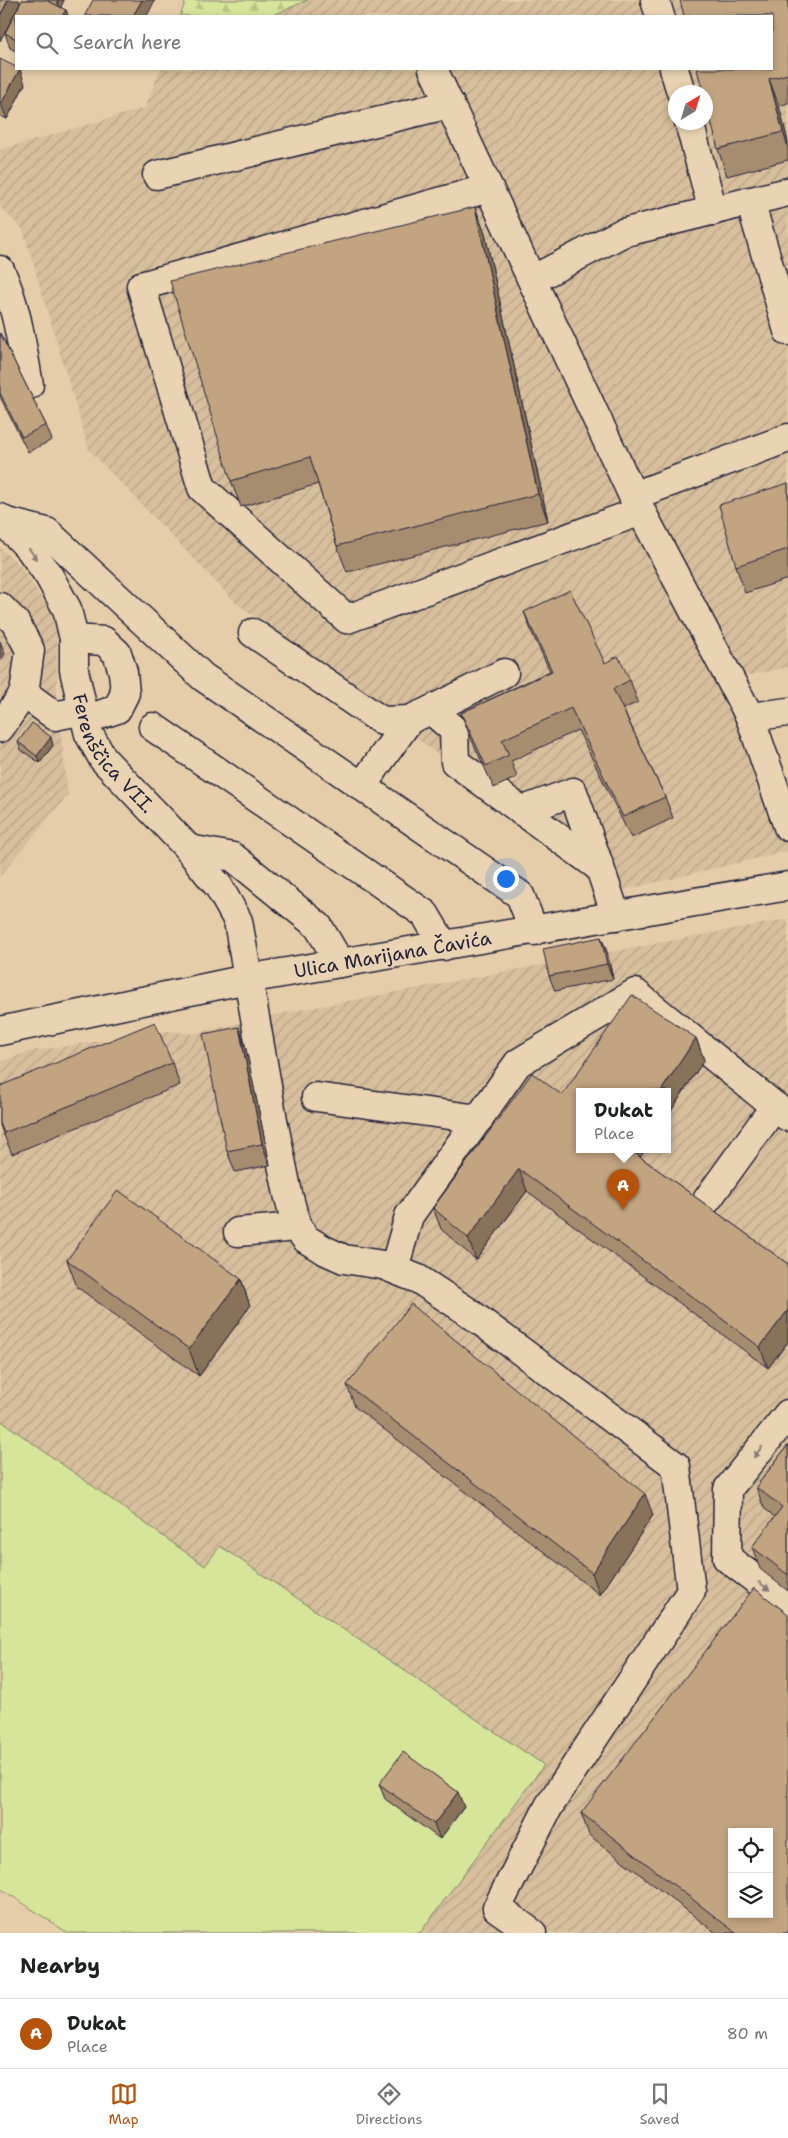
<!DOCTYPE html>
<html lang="en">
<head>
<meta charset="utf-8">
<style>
	body { margin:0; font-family:"Shantell Sans",sans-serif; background:#f6f6f6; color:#202124 }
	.controls { position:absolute; right:15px; bottom:15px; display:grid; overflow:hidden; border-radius:0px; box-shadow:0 2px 8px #0003 }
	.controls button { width:45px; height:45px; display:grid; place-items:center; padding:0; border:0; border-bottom:1px solid #e0e0e0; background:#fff; color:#202124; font:25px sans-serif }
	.compass { position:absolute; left:668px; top:85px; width:45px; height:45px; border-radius:50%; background:#fff; box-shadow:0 2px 8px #0003; rotate:38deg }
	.you { position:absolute; left:505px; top:878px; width:18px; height:18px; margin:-12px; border:4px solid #fff; border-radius:50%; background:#1a73e8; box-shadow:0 0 0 8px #1a73e833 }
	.badge { display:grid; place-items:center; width:32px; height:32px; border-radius:50%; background:#b45309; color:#fff; font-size:16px; font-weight:700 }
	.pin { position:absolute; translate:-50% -41px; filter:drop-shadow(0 1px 2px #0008) }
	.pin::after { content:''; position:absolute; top:26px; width:18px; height:15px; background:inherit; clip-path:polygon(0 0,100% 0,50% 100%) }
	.popup { position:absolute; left:576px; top:1088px; width:95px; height:65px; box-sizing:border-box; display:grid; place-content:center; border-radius:0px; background:#fff; filter:drop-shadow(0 1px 4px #0005); font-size:16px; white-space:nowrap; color:#757577 }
	.popup b { font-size:19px; color:#202124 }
	.popup::after { content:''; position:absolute; left:50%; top:100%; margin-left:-10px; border:10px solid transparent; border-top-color:#fff }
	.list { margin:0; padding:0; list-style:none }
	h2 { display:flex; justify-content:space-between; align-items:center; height:65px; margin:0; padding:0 20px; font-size:21px }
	h2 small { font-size:16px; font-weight:400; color:#757577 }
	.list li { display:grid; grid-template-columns:32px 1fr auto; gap:15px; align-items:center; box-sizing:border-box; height:70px; padding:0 20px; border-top:1px solid #e0e0e0 }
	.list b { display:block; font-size:19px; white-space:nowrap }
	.list p { margin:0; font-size:16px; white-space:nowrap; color:#757577 }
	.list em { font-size:16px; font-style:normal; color:#757577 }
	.icon { flex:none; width:28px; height:28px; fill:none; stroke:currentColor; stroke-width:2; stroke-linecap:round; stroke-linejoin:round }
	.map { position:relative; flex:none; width:788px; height:1933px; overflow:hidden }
	.search { position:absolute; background:#fff; box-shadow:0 2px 8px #0003; left:15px; right:15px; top:15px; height:55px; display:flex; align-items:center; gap:12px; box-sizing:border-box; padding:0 18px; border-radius:0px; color:#757577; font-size:19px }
	.sheet { height:135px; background:#fff }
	nav { display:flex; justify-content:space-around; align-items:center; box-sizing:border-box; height:70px; border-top:1px solid #e0e0e0; background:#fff; font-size:14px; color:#757577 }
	nav a { display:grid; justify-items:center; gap:2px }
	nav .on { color:#b45309 }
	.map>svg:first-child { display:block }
	.industrial { fill:url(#industrial-furrows); fill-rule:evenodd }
	.green { fill:#d6e599; stroke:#7c846a }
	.forest { fill:url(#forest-firs); stroke:#7c846a }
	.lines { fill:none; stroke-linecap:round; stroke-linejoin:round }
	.minor-casing { stroke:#22223b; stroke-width:31 }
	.minor { stroke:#e9d3b2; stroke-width:28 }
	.wall { fill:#a78d6f; stroke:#22223b }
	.shaded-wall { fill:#88735a; stroke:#22223b }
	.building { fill:#c2a481; stroke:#22223b; fill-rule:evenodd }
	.oneway { fill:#867a76 }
	.labels { text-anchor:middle; stroke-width:5; stroke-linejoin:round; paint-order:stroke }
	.street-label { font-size:19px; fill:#22223b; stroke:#e9d3b2 }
</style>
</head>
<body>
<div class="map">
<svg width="788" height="1933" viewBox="0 0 788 1933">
	<defs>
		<pattern id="industrial-furrows" width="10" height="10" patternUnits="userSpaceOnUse" patternTransform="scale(1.25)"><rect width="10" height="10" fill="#d7be9c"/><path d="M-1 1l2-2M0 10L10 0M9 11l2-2" fill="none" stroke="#b8a387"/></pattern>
		<pattern id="forest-firs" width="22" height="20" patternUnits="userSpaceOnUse" patternTransform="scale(1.25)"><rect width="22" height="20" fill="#d6e599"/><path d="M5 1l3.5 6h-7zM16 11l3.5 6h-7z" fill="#b7c485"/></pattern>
	</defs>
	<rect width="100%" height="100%" fill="#e6cdaa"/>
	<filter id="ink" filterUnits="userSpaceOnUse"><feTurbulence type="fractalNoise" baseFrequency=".02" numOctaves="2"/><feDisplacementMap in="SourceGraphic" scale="10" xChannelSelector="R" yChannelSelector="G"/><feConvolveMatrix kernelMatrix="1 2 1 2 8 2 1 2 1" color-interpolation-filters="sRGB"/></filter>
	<g filter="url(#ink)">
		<path class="industrial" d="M308 0H788V667L740 677 788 787V851L616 892 367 700 236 603 89 450 23 230 0 207V150L145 108 160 69H772V16H271ZM676 92H706V122H676Z
			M0 548 20 565 57 621V701L68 795 0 876Z
			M788 919V1933H420L544 1765 220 1547 206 1567 0 1420V1062L31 1051 169 1031 192 1034 284 1013ZM579 1091H667V1149H579ZM732 1832H769V1914H732Z"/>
		<path class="green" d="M0 1420 205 1566 220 1546 544 1765 420 1933H68L0 1888Z"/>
		<path class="forest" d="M186 0H308L271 16H180Z"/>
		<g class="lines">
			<defs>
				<g id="minor">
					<path d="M655 0 660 16"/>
					<path d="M433 69 633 496 750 717 788 827"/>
					<path d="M674 69 681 92"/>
					<path d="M689 122 713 211"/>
					<path d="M157 175 450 104"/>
					<path d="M489 188 141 286 202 488 347 619 641 511"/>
					<path d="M750 201 788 331"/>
					<path d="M0 270C17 305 22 347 29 385"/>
					<path d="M532 280 622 233 788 192"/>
					<path d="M633 496 788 438"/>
					<path id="s1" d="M0 518 30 549 49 576 67 609 74 639V670L83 710 89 734 103 759 186 846 219 887 238 921 273 1120 288 1194 297 1227 306 1239 324 1250 344 1259 383 1265 418 1279 467 1311 676 1466 691 1591 549 1806 497 1908 532 1933"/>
					<path d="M3 521 47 532 203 677 520 895 534 931"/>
					<path d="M0 607 15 622 30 650 24 693"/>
					<path d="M253 633 382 721 409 720"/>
					<path d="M74 639 104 641 117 653 123 672 125 693 117 709 85 720"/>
					<path d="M431 710 504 673"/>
					<path d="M750 717 788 712"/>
					<path d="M153 727 425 914 444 946"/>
					<path d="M0 728 24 693 55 716 83 710"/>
					<path d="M362 786 409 720 431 710 454 730 455 762 600 868 616 916"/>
					<path d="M521 811 573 792 600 868"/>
					<path d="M189 849 233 857 318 926 340 963"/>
					<path id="s2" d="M0 1031 247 979 788 886"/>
					<path d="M316 1097 479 1119"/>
					<path d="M707 1200 775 1106"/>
					<path d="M238 1232 297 1227"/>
					<path d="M394 1269 409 1216 518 1063 635 993 788 1117"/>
					<path d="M788 1414 728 1489 727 1558 788 1604"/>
				</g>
			</defs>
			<use href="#minor" class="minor-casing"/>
			<use href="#minor" class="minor"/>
		</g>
		<path class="wall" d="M22 0H64L60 8 66 10 68 16H16V51L10 48 5 33Z
			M788 0V103L779 106 788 142V160L727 176 718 149Z
			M0 59 25 84 7 119 0 116Z
			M475 207 485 234 548 521 347 572 337 546 318 484 241 507 231 481Z
			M0 333 46 425 52 440 28 452 0 397Z
			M788 483V579L745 593 736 566Z
			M524 612 605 663 630 680 638 702 623 709 665 797 673 818 631 838 578 730 511 761 517 777 494 788 469 734 461 713 550 671 532 633Z
			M18 742 53 745 40 763 21 750Z
			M601 937 607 952 613 979 555 991 549 976Z
			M696 1038 704 1060 667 1117V1091L579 1149H646L640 1157 788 1264V1342L768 1368 527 1191 476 1260 441 1229 433 1208 562 1095Z
			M246 1049 270 1165 235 1172 227 1151Z
			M172 1063 180 1085 12 1154 0 1126V1086Z
			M67 1260 241 1279 250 1306 199 1376 77 1287Z
			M347 1385 653 1515 600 1595 355 1407Z
			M788 1445V1591L760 1569 752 1547 775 1517 764 1508 756 1487Z
			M379 1784 464 1807 440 1839 385 1799Z
			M581 1813 788 1933H716L589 1835Z"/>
		<path class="shaded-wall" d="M8 0H19L20 4 0 41V16Z
			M57 0H64L60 9Z
			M142 0H155L147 16H133Z
			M66 10 68 16H62Z
			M20 69 25 84 7 119 1 104Z
			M769 79 779 106 788 142V147L783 132Z
			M475 207 485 234 548 521 538 494Z
			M0 641 5 654 0 661Z
			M51 737 53 745 40 763 37 756Z
			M601 937 607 952 613 979 607 964Z
			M239 1027 246 1049 270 1165 262 1144Z
			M696 1038 704 1060 667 1117V1091H661Z
			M626 1149H646L633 1167Z
			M519 1169 527 1191 476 1260 468 1238Z
			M241 1279 250 1306 199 1376 189 1349Z
			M788 1310V1342L768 1368 760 1347Z
			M645 1494 653 1515 600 1595 592 1573Z
			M458 1792 464 1807 440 1839 434 1824Z"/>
		<path class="building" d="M0 0H8L0 16Z
			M22 0H46L66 10 62 16H16V39L5 33Z
			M93 0H142L133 16H87L85 15Z
			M680 0H788V74L769 79 783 132 718 149 706 101V92H703L697 69H772V16H684Z
			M0 59 16 67V69H20L1 104H0Z
			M475 207 538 494 337 546 310 457 231 481 170 281Z
			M0 333 46 425 22 437 0 393Z
			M788 483V549L736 566 719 505Z
			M570 590 605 663 618 656 630 680 613 689 665 797 623 817 571 708 502 740 509 755 486 766 461 713 552 671 524 612Z
			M32 723 51 737 37 756 18 742Z
			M601 937 607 964 549 976 543 949Z
			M632 995 696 1038 661 1091H579V1149H629L788 1264V1310L760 1347 519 1169 468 1238 433 1208 532 1073 562 1095Z
			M155 1022 172 1063 4 1133 0 1123V1086Z
			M239 1027 262 1144 227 1151 203 1034Z
			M118 1190 241 1279 189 1349 67 1260Z
			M411 1304 645 1494 592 1573 347 1385Z
			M788 1445V1575L752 1547 782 1507 756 1487Z
			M754 1588 788 1614V1933H736L581 1813ZM732 1832H769V1914H732Z
			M403 1752 458 1792 434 1824 379 1784Z"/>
		<defs><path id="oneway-solid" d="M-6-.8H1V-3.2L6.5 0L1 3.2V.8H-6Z" transform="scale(1.25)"/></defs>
		<g class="oneway">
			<use href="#oneway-solid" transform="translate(33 554) rotate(53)"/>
			<use href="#oneway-solid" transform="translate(758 1452) rotate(128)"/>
			<use href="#oneway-solid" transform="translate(764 1586) rotate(37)"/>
		</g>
	</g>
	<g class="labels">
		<g class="street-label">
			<text dy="7" stroke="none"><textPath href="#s1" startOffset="270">Ferenščica VII.</textPath></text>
			<text dy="7" stroke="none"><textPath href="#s2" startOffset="400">Ulica Marijana Čavića</textPath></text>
		</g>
	</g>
</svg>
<div class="controls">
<button><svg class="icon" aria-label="locate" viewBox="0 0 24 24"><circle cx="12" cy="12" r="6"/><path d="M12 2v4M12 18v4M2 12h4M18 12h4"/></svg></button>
<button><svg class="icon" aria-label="layers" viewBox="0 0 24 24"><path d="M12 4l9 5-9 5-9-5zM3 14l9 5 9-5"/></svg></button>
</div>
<svg class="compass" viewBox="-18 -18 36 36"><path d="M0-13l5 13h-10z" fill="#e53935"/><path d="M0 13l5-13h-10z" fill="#757577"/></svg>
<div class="you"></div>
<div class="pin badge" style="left:623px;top:1210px">A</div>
<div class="popup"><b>Dukat</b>Place</div>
<div class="search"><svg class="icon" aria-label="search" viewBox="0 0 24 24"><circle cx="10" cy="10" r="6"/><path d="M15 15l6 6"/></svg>Search here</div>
</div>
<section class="sheet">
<h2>Nearby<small></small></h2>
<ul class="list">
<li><span class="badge">A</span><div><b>Dukat</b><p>Place</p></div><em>80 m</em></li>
</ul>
</section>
<nav>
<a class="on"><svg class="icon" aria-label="map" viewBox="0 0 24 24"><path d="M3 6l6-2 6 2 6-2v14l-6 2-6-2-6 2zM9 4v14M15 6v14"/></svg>Map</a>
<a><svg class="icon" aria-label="directions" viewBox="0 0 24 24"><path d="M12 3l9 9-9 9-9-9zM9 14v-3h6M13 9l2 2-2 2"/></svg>Directions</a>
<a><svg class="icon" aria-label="saved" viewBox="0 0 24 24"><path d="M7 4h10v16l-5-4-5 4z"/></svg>Saved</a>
</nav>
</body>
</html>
